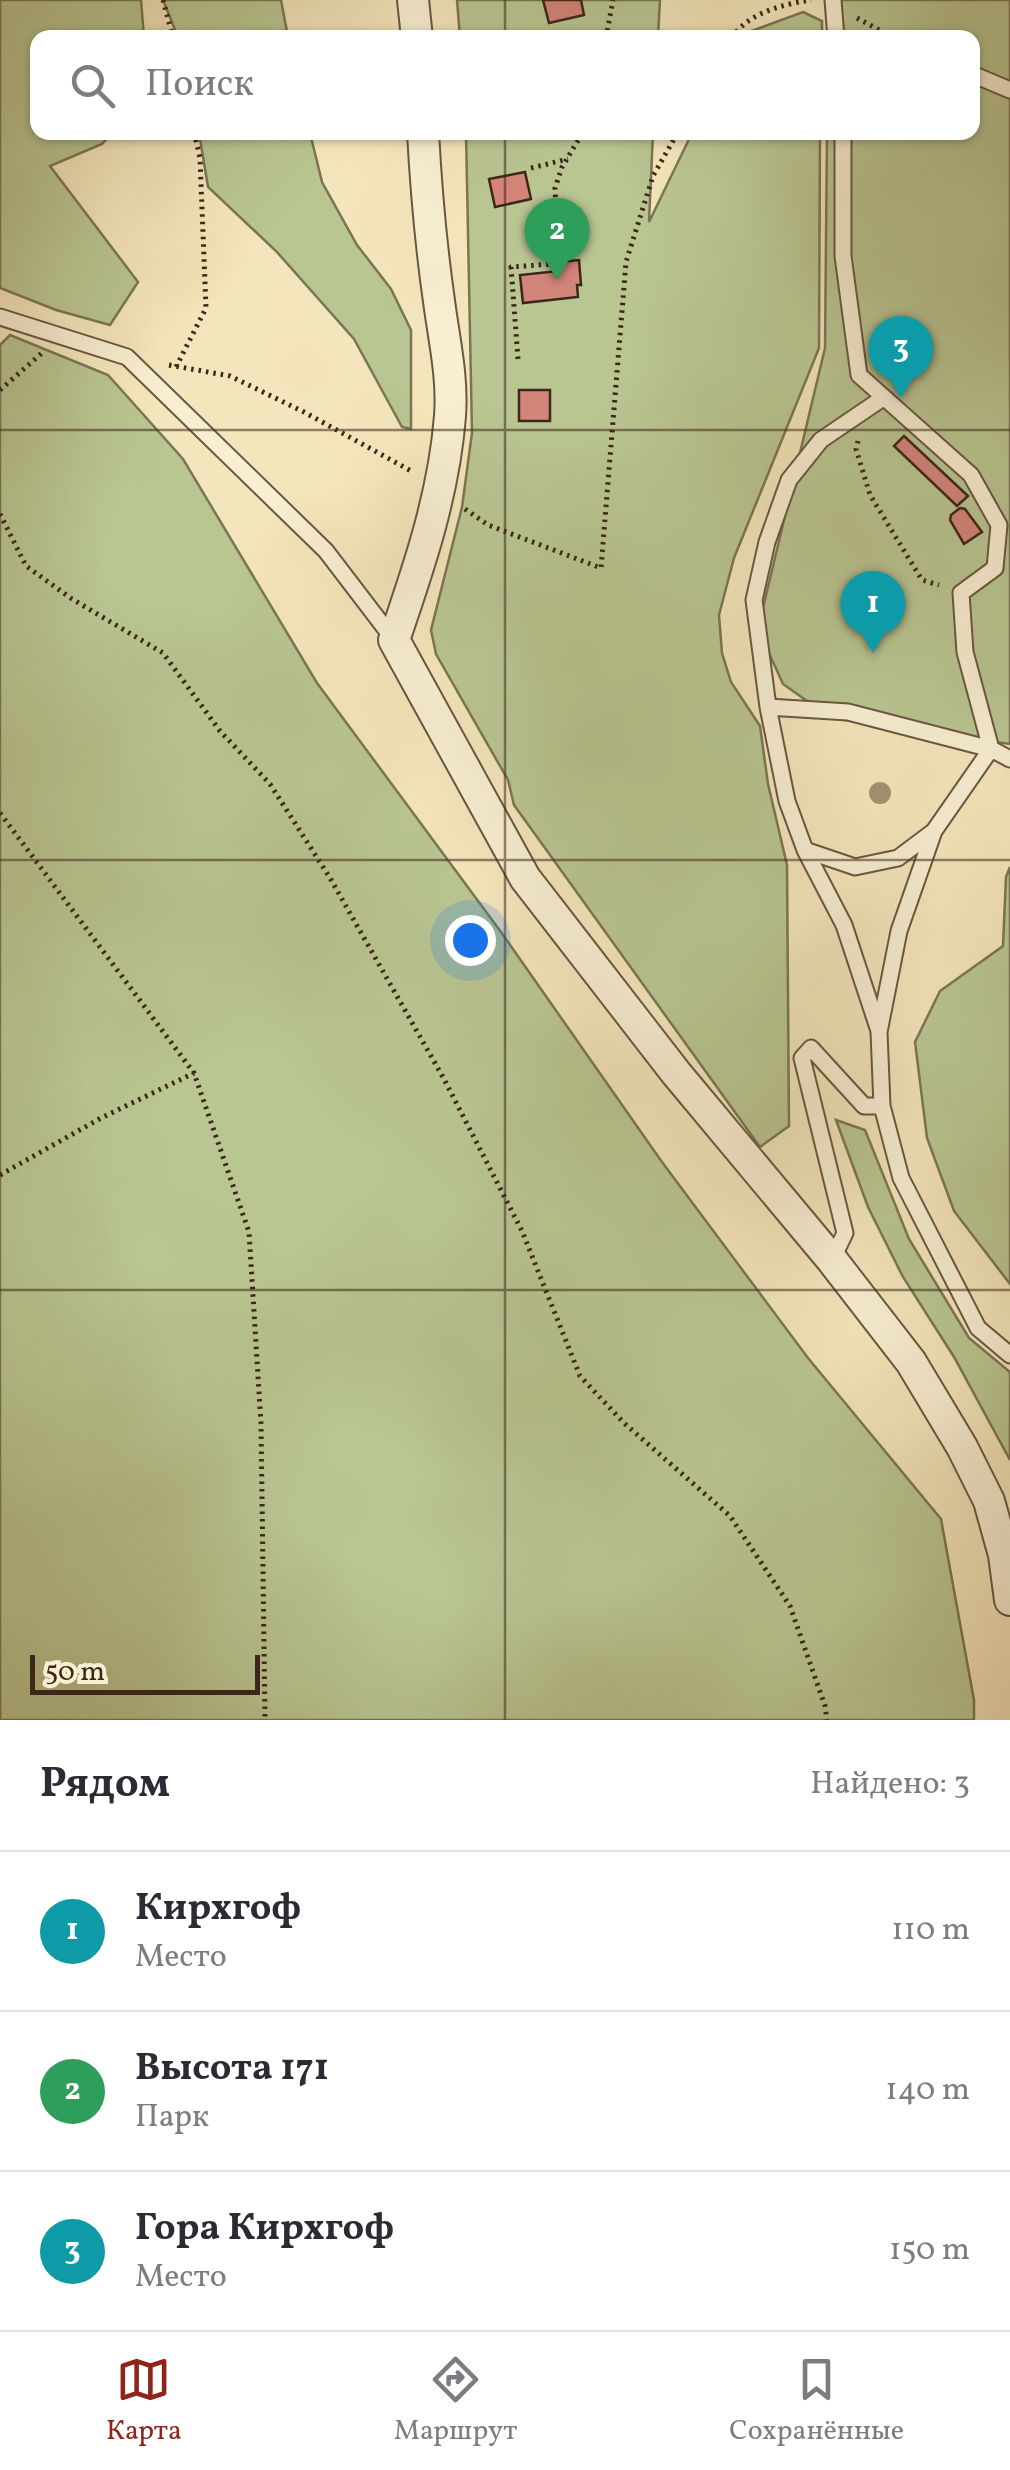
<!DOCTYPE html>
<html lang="ru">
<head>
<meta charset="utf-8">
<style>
	body { margin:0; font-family:Vollkorn,serif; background:#f2f2f3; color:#2b2b33 }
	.scale { position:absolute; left:30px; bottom:25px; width:230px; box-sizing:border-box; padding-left:10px; border:5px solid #3c2718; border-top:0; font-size:28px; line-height:35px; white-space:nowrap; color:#3c2718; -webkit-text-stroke:8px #f8efd3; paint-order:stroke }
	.you { position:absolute; left:470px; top:940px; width:35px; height:35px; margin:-25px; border:8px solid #fff; border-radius:50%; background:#1a73e8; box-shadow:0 0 0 15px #1a73e833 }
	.badge { display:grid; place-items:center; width:65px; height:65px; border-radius:50%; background:#8f2418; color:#fff; font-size:32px; font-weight:700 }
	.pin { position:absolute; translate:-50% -82px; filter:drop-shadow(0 2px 5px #0008) }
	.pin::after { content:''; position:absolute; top:52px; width:35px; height:30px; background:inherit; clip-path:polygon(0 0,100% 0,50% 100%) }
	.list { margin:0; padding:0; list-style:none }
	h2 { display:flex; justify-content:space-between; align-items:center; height:130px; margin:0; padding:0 40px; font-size:42px }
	h2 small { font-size:32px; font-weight:400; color:#7c7c81 }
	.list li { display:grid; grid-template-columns:65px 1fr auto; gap:30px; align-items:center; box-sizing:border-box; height:160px; padding:0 40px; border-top:2px solid #e1e1e2 }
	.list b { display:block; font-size:38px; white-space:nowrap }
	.list p { margin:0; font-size:32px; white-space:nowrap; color:#7c7c81 }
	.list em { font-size:32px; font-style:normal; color:#7c7c81 }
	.icon { flex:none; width:55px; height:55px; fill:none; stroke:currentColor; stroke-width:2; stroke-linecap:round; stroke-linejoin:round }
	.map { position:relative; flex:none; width:1010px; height:1720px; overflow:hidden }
	.search { position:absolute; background:#fff; box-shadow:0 2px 8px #0004; left:30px; right:30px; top:30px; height:110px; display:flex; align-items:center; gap:25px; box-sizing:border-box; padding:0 35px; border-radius:20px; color:#7c7c81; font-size:38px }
	.sheet { height:610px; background:#fff }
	nav { display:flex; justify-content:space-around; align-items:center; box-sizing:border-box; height:140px; border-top:2px solid #e1e1e2; background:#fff; font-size:28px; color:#7c7c81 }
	nav a { display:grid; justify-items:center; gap:5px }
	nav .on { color:#8f2418 }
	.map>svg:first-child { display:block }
	.green { fill:#b9c692; stroke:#7a7655; stroke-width:2.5 }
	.building { fill:#d3857a; stroke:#3c2718; stroke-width:2.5 }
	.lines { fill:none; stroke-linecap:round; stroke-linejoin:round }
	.service-casing { stroke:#6a5741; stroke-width:19 }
	.minor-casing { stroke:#6a5741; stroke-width:34 }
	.path { stroke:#3c2718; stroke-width:5; stroke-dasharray:2.5 5; stroke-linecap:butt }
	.service { stroke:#f8efd3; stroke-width:15 }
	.minor { stroke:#f8efd3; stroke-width:30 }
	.tree { fill:#a09372 }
	.grid { fill:none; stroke:#3c2718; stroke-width:2.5; stroke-opacity:0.55 }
</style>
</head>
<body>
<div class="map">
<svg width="1010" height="1720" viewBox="0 0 1010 1720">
	<rect width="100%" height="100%" fill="#f4e6bc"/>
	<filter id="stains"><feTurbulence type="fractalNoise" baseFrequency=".002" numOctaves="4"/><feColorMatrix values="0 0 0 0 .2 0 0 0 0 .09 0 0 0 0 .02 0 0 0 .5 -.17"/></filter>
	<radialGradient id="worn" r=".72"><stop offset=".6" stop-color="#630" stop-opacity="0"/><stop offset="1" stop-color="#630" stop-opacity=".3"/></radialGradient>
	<path class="green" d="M0 0H141L144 37 38 38V132L112 133 102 144 50 166 138 282 110 325 56 310 0 288Z
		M163 0H281L288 37H178Z
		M457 0H660L658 37H460Z
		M828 0H1010V744L831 718 783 684 758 629 825 348 827 133 972 132V38L828 37Z
		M803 12 822 21V37H742L746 33Z
		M199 133H310L322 182 357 245 391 289 411 330V429L402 427 354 339 276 251 208 187Z
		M466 133H653L649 222 692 133H820L819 348 734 558 719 615 722 653 731 682 760 726 768 784 787 865 789 1126 760 1147 514 805 508 780 436 654 431 630 462 507 472 433Z
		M10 335 108 375 183 459 317 683 501 932 662 1162 808 1358 941 1519 974 1700V1720H0V345Z
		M1010 867V1284L954 1211 927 1138 915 1042 940 991 1003 946 1006 877Z
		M836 1120 865 1130 909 1239 969 1338 1010 1372V1460L954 1357 903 1277 868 1207Z"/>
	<path class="building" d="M543 0H581L584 15 549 23Z
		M525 172 531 199 495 207 489 179Z
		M579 260 581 285H577L578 297 523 303 520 275 559 271 558 262Z
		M519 390H550V421H519Z
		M904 436 968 496 957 506 894 446Z
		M960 508 965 509 982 532 964 544 950 520 951 515Z"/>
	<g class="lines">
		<defs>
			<path id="service" d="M833 0 836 38
				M972 74 1010 90
				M843 132V256L859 375 971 475 999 525 995 568 961 593 965 652 991 749 1010 759
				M0 317 127 357 326 551 394 640
				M768 707 754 600 767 542 789 480 821 440 883 398
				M934 831 898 858 855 867 805 850 787 801 768 707 848 712 991 749 934 831 899 931 879 1032 882 1106 901 1178 978 1328 1010 1355
				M805 850 844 925 879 1031
				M832 1260 845 1233 802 1058 811 1048 864 1106H882"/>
			<path id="minor" d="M413 0 417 38
				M423 132C426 189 431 245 439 301 444 340 453 377 450 416 444 494 419 567 394 640L525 878 676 1073 832 1260 911 1362 962 1447 989 1501 1004 1555 1010 1600"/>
		</defs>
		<use href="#service" class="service-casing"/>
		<use href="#minor" class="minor-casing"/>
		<path class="path" d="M163 0 173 38
			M857 18 894 38
			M606 38 613 0
			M732 38C747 13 784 4 811 0
			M531 168 568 159
			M518 359 511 267 553 264 558 254 555 188 562 167 583 132
			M169 365 230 376 304 412 413 472
			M176 367 206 308 200 158 194 132
			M0 390 43 352
			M858 441 856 449 870 495 922 580 939 585
			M465 509 488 525 601 568 626 262 653 176 678 132
			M0 514 26 566 72 599 163 653 220 731 270 784 330 878 444 1079 522 1231 580 1376 624 1423 730 1516 790 1606 825 1706 827 1720
			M0 813 194 1073 249 1232 261 1424 265 1720
			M0 1175 101 1118 194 1073"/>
		<use href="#service" class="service"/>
		<use href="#minor" class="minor"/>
	</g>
	<circle class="tree" cx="880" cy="793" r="11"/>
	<path class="grid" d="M505 0V38M505 132V1720M0 430H1010M0 860H1010M0 1290H1010"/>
	<rect width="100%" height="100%" filter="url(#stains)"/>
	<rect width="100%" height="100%" fill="url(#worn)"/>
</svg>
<div class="scale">50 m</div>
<div class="you"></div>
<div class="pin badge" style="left:873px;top:653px;background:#0f9aa8">1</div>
<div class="pin badge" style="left:557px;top:280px;background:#2e9e5b">2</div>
<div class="pin badge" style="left:901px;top:398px;background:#0f9aa8">3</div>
<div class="search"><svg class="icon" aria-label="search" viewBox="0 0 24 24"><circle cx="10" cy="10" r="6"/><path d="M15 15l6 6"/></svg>Поиск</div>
</div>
<section class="sheet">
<h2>Рядом<small>Найдено: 3</small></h2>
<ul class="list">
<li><span class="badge" style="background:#0f9aa8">1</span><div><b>Кирхгоф</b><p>Место</p></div><em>110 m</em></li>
<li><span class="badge" style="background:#2e9e5b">2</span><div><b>Высота 171</b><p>Парк</p></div><em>140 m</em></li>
<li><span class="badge" style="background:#0f9aa8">3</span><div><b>Гора Кирхгоф</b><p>Место</p></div><em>150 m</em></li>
</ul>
</section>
<nav>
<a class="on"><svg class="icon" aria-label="map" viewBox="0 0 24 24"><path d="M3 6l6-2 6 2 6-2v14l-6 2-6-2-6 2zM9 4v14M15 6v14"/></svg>Карта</a>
<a><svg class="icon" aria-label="directions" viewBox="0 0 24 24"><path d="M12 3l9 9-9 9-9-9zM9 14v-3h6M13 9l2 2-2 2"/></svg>Маршрут</a>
<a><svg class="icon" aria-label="saved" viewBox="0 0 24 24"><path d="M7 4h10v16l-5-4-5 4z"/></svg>Сохранённые</a>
</nav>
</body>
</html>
